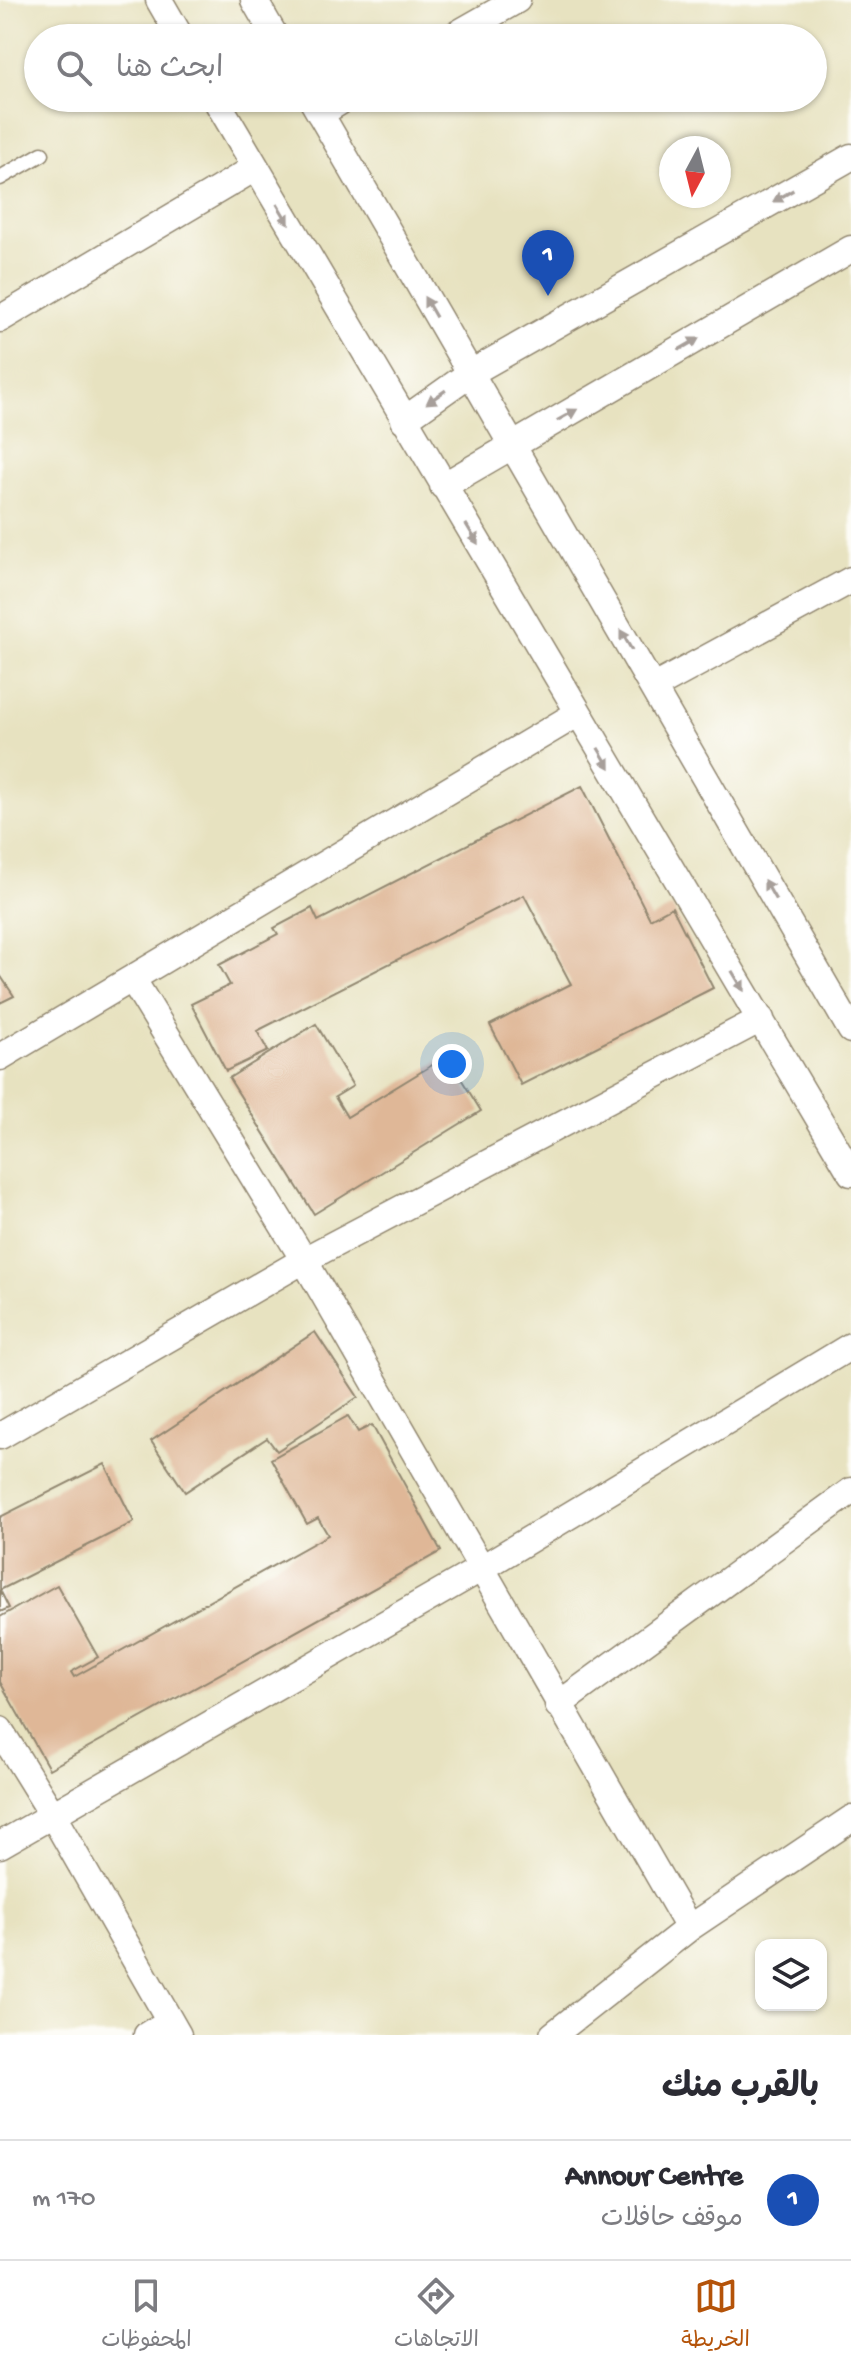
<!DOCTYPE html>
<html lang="ar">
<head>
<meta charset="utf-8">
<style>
	body { margin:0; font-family:"Gochi Hand","Playpen Sans Arabic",sans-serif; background:#f7f7f7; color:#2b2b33; direction:rtl }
	.controls { position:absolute; right:24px; bottom:24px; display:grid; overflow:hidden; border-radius:16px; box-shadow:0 2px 6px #0004 }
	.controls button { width:72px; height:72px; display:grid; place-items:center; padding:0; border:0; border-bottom:2px solid #e1e1e2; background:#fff; color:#2b2b33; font:40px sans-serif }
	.compass { position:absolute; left:659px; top:136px; width:72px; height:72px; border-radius:50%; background:#fff; box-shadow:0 2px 6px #0004; rotate:187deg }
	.you { position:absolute; left:452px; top:1064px; width:28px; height:28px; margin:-20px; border:6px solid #fff; border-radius:50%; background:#1a73e8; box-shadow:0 0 0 12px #1a73e833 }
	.badge { display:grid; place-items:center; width:52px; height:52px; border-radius:50%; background:#b45309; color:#fff; font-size:26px; font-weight:700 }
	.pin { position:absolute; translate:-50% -66px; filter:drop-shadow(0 2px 4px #0008) }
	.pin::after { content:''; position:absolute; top:42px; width:28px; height:24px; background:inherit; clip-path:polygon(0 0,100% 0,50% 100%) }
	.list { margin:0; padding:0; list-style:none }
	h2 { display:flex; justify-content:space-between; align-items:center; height:104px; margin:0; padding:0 32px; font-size:34px }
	h2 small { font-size:26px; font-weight:400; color:#7c7c81 }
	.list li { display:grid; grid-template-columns:52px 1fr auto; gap:24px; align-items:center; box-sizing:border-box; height:120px; padding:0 32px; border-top:2px solid #e1e1e2 }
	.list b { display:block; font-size:30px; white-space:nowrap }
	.list p { margin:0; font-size:26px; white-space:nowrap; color:#7c7c81 }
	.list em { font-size:26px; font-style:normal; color:#7c7c81 }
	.icon { flex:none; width:44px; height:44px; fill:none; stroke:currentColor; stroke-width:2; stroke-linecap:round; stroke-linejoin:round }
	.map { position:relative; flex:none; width:851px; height:2035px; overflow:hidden; direction:ltr }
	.search { position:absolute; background:#fff; box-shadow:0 2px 6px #0004; left:24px; right:24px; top:24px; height:88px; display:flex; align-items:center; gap:20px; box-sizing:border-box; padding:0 28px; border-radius:44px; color:#7c7c81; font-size:30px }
	.sheet { height:224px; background:#fff }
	nav { display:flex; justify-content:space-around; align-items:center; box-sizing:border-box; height:112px; border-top:2px solid #e1e1e2; background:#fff; font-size:22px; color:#7c7c81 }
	nav a { display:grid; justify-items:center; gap:4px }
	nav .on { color:#b45309 }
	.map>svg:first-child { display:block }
	.building { fill:#dfb797 }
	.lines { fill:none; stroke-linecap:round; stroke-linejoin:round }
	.lane-casing { stroke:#91866f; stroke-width:17 }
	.street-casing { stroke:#91866f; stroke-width:29 }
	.lane { stroke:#fff; stroke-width:14 }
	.street { stroke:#fff; stroke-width:26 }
	.oneway { fill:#a79f9a }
</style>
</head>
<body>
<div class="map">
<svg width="851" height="2035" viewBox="0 0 851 2035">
	<rect width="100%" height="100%" fill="#fdfcf7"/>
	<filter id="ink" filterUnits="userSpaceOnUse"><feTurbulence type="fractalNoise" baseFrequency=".0125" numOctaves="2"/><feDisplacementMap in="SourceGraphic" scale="16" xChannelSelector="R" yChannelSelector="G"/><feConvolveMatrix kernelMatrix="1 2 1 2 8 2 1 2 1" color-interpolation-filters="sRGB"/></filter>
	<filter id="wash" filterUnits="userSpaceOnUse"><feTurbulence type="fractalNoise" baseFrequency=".006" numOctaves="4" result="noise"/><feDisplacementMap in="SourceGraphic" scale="32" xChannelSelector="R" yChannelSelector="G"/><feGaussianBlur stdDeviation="1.8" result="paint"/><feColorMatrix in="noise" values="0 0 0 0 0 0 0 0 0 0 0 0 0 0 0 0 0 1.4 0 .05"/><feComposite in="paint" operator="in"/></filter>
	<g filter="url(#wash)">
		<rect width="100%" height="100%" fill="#e7e2c0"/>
		<g id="blocks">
			<path class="building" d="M582 786 650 919 672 907 713 988 521 1085 490 1025 571 984 524 895 257 1031 268 1051 226 1071 191 1004 230 985 219 965 278 934 274 928 312 908 318 921Z
				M0 975 14 996 0 1003Z
				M316 1024 353 1086 335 1097 347 1117 447 1056 481 1111 314 1214 229 1078Z
				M315 1332 358 1397 277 1451 267 1438 185 1492 151 1441Z
				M348 1416 358 1432 372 1425 441 1551 49 1769 0 1682V1617L57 1585 98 1657 71 1672 74 1677 328 1535 318 1518 307 1524 271 1459Z
				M105 1464 134 1522 0 1590 9 1608 0 1612V1517Z"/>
		</g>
	</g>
	<g filter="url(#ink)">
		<use href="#blocks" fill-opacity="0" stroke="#91866f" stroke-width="2"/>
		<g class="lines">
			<defs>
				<path id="lane" d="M0 178 42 154"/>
				<path id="street" d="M159 0 181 38
					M254 0 276 38
					M450 38 517 0
					M215 98 851 1173
					M311 98 851 1030
					M320 114 346 98
					M0 319 255 168
					M404 420 469 374 851 157
					M443 486 851 249
					M654 687 851 580
					M133 980 304 1260 689 1928
					M0 1057 577 714
					M0 1436 304 1260 761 1019
					M558 1705 851 1491
					M0 1730 52 1814 178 2035
					M0 1845 482 1568 851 1346
					M147 2035 170 2021
					M553 2035 689 1928 851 1819"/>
			</defs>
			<use href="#lane" class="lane-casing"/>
			<use href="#street" class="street-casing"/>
			<use href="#lane" class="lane"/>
			<use href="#street" class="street"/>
		</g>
		<defs><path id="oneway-solid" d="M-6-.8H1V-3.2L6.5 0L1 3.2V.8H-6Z" transform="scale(2)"/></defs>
		<g class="oneway">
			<use href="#oneway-solid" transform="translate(783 196) rotate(150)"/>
			<use href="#oneway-solid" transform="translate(283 214) rotate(59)"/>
			<use href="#oneway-solid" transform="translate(430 307) rotate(-120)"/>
			<use href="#oneway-solid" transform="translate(689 344) rotate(-30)"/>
			<use href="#oneway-solid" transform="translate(436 397) rotate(145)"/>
			<use href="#oneway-solid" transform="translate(567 415) rotate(-29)"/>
			<use href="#oneway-solid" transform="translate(472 534) rotate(59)"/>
			<use href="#oneway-solid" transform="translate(626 640) rotate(-120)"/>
			<use href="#oneway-solid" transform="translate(604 758) rotate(59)"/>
			<use href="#oneway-solid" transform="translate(770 890) rotate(-120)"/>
			<use href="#oneway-solid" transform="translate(738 981) rotate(59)"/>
		</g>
	</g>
</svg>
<div class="controls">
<button><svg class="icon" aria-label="layers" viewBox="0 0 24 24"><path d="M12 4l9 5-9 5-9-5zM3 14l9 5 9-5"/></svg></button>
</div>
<svg class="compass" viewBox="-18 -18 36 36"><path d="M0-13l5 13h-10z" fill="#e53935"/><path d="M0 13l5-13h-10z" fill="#7c7c81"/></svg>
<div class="you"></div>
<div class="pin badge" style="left:548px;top:296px;background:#1a4fb4">1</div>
<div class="search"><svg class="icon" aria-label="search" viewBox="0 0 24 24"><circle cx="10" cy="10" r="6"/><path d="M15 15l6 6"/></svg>ابحث هنا</div>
</div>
<section class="sheet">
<h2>بالقرب منك<small></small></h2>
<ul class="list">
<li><span class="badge" style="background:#1a4fb4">1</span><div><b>Annour Centre</b><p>موقف حافلات</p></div><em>170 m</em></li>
</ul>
</section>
<nav>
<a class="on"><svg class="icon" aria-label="map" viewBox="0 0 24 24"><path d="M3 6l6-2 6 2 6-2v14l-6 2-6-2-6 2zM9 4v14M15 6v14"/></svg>الخريطة</a>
<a><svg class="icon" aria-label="directions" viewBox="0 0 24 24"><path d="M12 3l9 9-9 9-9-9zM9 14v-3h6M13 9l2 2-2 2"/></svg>الاتجاهات</a>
<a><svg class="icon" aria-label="saved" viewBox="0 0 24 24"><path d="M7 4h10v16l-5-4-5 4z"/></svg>المحفوظات</a>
</nav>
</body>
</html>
